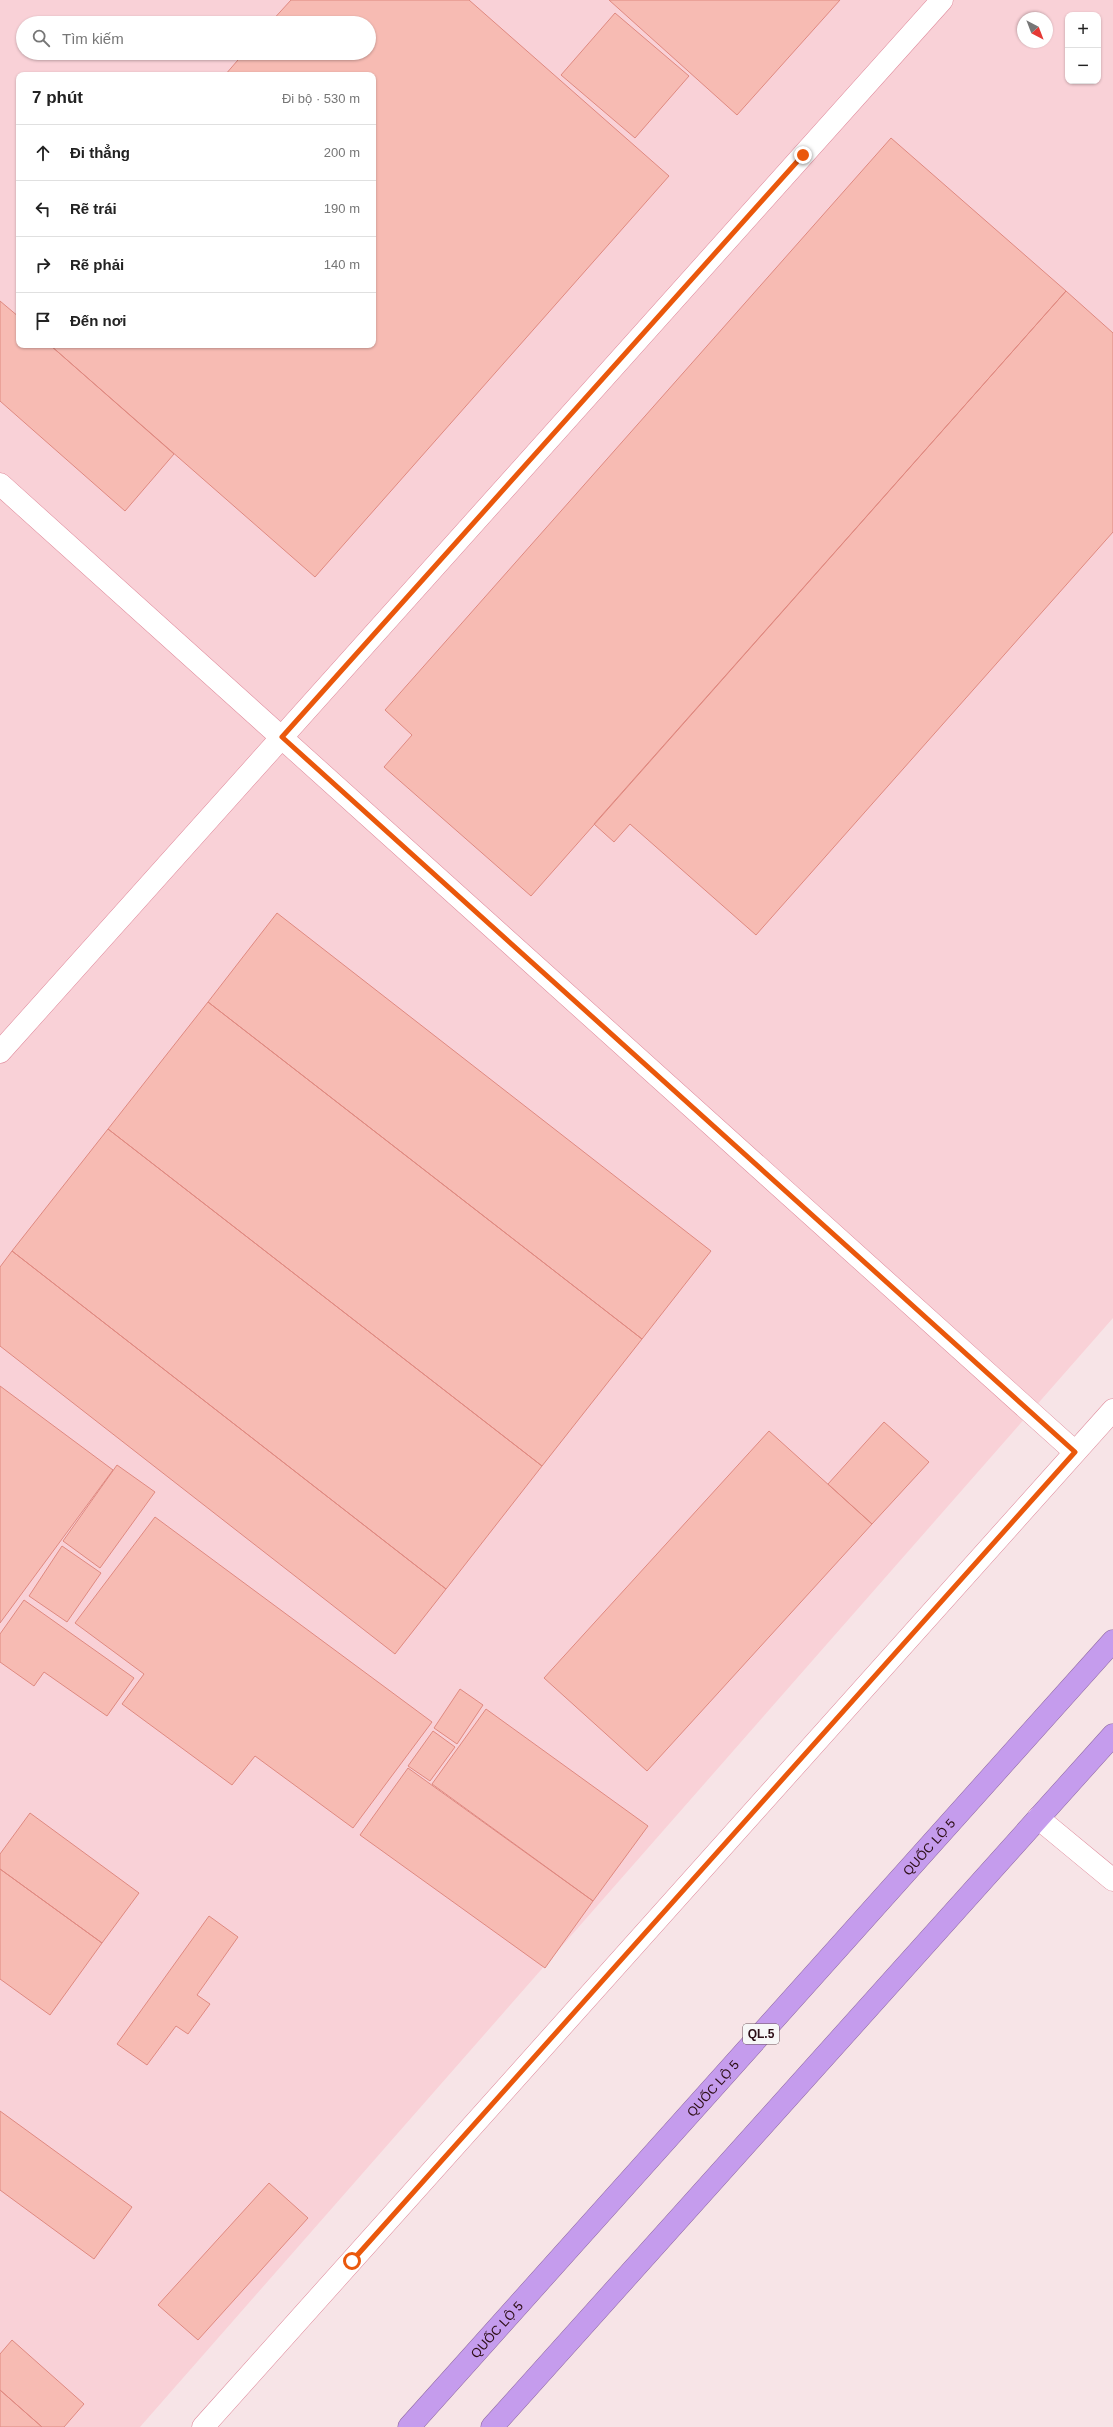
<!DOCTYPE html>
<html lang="vi">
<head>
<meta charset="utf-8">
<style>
	body { margin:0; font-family:Arial,sans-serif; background:#f6f6f6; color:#222 }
	.controls { position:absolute; right:12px; top:12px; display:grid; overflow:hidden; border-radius:8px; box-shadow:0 1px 3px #0004 }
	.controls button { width:36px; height:36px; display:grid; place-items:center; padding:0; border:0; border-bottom:1px solid #e0e0e0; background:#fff; color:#222; font:20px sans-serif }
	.compass { position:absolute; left:1017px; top:12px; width:36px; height:36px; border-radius:50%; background:#fff; box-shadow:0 1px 3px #0004; rotate:138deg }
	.stop { position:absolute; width:12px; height:12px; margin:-9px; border:3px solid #ea580c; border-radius:50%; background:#fff }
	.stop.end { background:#ea580c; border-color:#fff; box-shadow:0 1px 4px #0008 }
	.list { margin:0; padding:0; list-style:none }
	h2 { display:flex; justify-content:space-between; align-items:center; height:52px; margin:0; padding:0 16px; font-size:17px }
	h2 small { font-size:13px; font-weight:400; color:#767676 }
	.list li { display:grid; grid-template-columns:26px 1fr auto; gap:12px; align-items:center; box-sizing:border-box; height:56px; padding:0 16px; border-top:1px solid #e0e0e0 }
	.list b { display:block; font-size:15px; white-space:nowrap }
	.list em { font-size:13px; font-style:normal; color:#767676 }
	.icon { flex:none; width:22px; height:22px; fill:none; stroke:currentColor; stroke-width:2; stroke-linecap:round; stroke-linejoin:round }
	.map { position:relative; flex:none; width:1113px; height:2427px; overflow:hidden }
	.search { position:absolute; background:#fff; box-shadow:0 1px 3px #0004; left:16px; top:16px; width:360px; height:44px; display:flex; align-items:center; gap:10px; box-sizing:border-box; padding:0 14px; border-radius:22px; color:#767676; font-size:15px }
	.panel { position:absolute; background:#fff; box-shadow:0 1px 3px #0004; left:16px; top:72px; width:360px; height:276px; border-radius:8px }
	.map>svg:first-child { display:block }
	.built { fill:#f9d1d7; fill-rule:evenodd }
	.building { fill:#f7bbb3; stroke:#df8980 }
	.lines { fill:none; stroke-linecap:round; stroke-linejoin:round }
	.minor-casing { stroke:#df8a9b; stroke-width:23 }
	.highway-casing { stroke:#906aa2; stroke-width:23 }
	.minor { stroke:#fff; stroke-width:22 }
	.highway { stroke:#c59ced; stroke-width:22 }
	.route { stroke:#ea580c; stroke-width:5 }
	.labels { text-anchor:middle; stroke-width:3; stroke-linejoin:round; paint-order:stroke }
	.shield { fill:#f7f7f7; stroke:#6a545a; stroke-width:1 }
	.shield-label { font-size:12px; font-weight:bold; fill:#2d0e16 }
	.street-label { font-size:13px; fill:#2d0e16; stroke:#f7f7f7 }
</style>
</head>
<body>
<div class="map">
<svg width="1113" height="2427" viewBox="0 0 1113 2427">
	<rect width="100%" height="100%" fill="#f7e4e7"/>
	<path class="built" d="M0 0H1113V1318L140 2427H0ZM1068 15H1098V81H1068ZM1023 18H1047V42H1023ZM23 23H369V53H23ZM19 75H373V345H19Z"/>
	<path class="building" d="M291 0H469L669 176 315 577 50 345H373V75H225L244 53H369V23H270Z
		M609 0H840L737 115Z
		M615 13 689 76 635 138 561 75Z
		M891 138 1066 291 531 896 384 767 412 735 385 710Z
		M1066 291 1113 333V532L756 935 630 824 614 842 594 824Z
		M0 301 19 317V345H50L174 454 125 511 0 401Z
		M277 913 711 1251 642 1339 208 1002Z
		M208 1002 642 1339 542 1466 108 1129Z
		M108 1129 542 1466 446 1589 12 1251Z
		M12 1251 446 1589 395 1654 0 1346V1267Z
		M0 1386 113 1470 0 1623Z
		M884 1422 929 1462 872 1524 828 1484Z
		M769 1431 872 1524 647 1771 544 1678Z
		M117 1465 155 1492 100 1568 63 1541Z
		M155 1517 432 1722 353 1828 255 1756 232 1785 122 1704 144 1674 75 1623Z
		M62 1546 101 1573 67 1622 29 1596Z
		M24 1600 134 1678 107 1716 44 1672 34 1686 0 1662V1634Z
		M460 1689 483 1705 457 1744 434 1728Z
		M486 1709 648 1826 593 1901 432 1784Z
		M433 1731 455 1747 430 1781 408 1766Z
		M408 1768 593 1901 545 1968 360 1835Z
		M30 1813 139 1893 102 1943 0 1869V1854Z
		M0 1869 102 1943 50 2015 0 1979Z
		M209 1916 238 1937 197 1995 210 2004 188 2034 176 2026 147 2065 117 2044Z
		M0 2111 132 2207 94 2259 0 2190Z
		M269 2183 308 2218 198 2340 158 2305Z
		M12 2340 84 2404 64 2427H42L0 2390V2354Z
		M0 2390 42 2427H0Z"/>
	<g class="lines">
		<defs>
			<path id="minor" d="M0 484 1075 1452
				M0 1052 942 0
				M1038 1818 1113 1880
				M203 2427 1113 1410"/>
			<g id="highway">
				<path id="s1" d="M409 2427 1113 1641"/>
				<path d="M492 2427 1113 1735"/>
			</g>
		</defs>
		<use href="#minor" class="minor-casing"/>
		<use href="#highway" class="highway-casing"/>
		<use href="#minor" class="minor"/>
		<use href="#highway" class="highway"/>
	</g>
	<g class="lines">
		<path class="route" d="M352 2261 1075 1452 282 737 803 155"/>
	</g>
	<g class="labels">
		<rect class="shield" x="743" y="2024" width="36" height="20" rx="3"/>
		<g class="shield-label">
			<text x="761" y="2038">QL.5</text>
		</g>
		<g class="street-label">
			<text dy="5" stroke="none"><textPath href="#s1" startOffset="779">QUỐC LỘ 5</textPath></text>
			<text dy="5" stroke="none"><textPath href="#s1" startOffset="455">QUỐC LỘ 5</textPath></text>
			<text dy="5" stroke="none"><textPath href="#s1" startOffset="131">QUỐC LỘ 5</textPath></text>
		</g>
	</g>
</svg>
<div class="controls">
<button>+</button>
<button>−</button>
</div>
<svg class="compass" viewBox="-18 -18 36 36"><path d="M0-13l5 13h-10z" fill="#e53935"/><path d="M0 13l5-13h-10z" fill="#767676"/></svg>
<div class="stop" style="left:352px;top:2261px"></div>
<div class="stop end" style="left:803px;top:155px"></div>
<div class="search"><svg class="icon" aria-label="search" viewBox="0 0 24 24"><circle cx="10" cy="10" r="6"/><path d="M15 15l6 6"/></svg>Tìm kiếm</div>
<section class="panel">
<h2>7 phút<small>Đi bộ · 530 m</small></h2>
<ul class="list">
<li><svg class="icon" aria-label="ahead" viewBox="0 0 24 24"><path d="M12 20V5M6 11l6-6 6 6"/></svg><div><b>Đi thẳng</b></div><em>200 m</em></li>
<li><svg class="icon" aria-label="left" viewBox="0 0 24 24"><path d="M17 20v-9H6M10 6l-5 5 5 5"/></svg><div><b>Rẽ trái</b></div><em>190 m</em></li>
<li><svg class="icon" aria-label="right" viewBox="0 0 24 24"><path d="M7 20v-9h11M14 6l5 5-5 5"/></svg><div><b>Rẽ phải</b></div><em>140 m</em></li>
<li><svg class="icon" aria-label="arrive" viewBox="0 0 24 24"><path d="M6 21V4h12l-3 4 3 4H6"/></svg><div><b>Đến nơi</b></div></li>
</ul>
</section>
</div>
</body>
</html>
